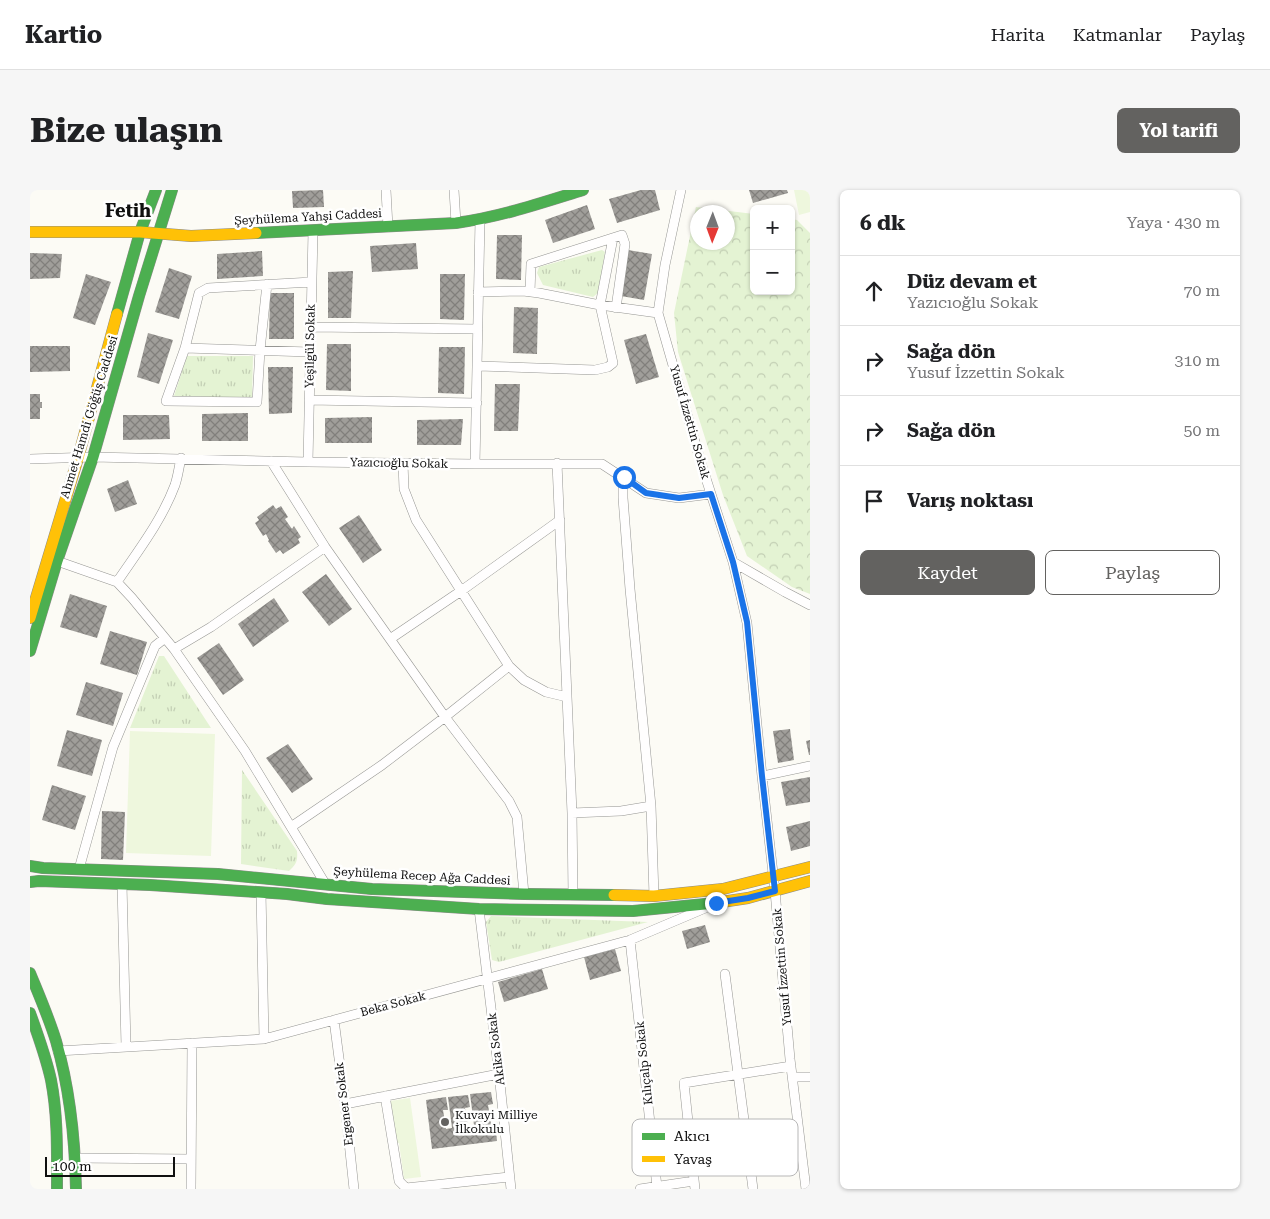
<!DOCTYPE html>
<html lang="tr">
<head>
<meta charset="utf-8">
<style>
	body { margin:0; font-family:"Roboto Serif",serif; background:#f6f6f6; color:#202124 }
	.controls { position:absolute; right:15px; top:15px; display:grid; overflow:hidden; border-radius:8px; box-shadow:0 1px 4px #0004 }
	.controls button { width:45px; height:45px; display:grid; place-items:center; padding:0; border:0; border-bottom:1px solid #e0e0e0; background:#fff; color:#202124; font:25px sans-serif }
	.compass { position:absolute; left:660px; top:15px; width:45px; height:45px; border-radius:50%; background:#fff; box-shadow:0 1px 4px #0004; rotate:181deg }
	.scale { position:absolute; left:15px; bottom:12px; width:130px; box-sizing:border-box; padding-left:5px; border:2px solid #101010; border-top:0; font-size:14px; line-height:18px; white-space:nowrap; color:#101010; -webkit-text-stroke:4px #fff; paint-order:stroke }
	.stop { position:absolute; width:15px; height:15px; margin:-11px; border:4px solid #1a73e8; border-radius:50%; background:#fff }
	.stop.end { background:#1a73e8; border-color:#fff; box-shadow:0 1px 5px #0008 }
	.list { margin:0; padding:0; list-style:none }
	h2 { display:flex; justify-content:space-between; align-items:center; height:65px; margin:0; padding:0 20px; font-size:21px }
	h2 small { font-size:16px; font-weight:400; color:#757577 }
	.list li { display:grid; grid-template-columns:32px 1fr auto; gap:15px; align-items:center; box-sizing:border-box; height:70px; padding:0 20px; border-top:1px solid #e0e0e0 }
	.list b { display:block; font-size:19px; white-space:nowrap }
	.list p { margin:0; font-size:16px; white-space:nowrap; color:#757577 }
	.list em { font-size:16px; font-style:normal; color:#757577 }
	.actions { display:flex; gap:10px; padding:15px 20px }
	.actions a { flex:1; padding:11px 0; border:1px solid #636260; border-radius:8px; text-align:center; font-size:18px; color:#636260 }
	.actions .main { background:#636260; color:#fff }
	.icon { flex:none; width:28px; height:28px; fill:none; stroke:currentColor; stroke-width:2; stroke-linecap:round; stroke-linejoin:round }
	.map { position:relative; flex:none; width:780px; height:999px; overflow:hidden; border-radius:8px }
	header { display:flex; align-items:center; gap:30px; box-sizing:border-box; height:70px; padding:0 25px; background:#fff; border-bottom:1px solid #e0e0e0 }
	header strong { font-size:24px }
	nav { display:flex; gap:28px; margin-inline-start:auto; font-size:18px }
	.intro { display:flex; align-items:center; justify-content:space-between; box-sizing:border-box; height:120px; padding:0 30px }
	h1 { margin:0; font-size:35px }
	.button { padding:12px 22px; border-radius:8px; background:#636260; color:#fff; font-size:18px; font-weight:700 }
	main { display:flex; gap:30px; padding:0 30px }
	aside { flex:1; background:#fff; border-radius:8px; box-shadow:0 1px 4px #0004 }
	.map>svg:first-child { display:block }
	.grass { fill:url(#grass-tufts) }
	.park { fill:url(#park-crowns); fill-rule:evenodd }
	.pitch { fill:#eef7dd }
	.building { fill:url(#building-cross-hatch) }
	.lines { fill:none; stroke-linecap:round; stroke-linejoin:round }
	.street-casing { stroke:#969693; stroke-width:10 }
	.fast-casing { stroke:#8d8c8a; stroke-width:12 }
	.slow-casing { stroke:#8d8c8a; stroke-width:12 }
	.street { stroke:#fffefe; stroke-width:9 }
	.fast { stroke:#4caf50; stroke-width:11 }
	.slow { stroke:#ffc107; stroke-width:11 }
	.route { stroke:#1a73e8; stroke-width:6 }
	.poi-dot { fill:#636260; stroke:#fff; stroke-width:2 }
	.labels { text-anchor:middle; stroke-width:5; stroke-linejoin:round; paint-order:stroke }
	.street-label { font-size:12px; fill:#101010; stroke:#fff }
	.poi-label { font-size:12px; fill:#101010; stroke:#fff; text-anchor:start }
	.district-label { font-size:18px; font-weight:bold; fill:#101010; stroke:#fff }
	.key { fill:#fff; stroke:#b7b7b7; stroke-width:1 }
	.key-label { font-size:14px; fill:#101010 }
</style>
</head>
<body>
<header>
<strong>Kartio</strong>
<nav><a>Harita</a><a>Katmanlar</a><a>Paylaş</a></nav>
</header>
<div class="intro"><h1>Bize ulaşın</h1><a class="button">Yol tarifi</a></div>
<main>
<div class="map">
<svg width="780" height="999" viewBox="0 0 780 999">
	<defs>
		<pattern id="grass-tufts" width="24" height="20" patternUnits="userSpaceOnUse" patternTransform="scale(1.25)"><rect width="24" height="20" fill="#e4f3d3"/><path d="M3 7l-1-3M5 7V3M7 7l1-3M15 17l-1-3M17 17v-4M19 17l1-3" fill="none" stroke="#c3cfb4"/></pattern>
		<pattern id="park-crowns" width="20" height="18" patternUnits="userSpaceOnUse" patternTransform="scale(1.25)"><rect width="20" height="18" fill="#e4f3d3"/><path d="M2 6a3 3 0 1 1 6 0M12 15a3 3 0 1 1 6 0" fill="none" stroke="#c3cfb4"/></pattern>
		<pattern id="building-cross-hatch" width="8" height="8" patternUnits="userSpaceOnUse" patternTransform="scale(1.25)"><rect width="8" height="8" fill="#a09e9a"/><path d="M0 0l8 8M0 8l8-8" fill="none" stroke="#817f7c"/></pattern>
	</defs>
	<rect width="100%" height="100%" fill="#fcfbf5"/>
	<path class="grass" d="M572 60 575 62 568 103 563 107 513 95 507 83 509 77Z
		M157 166H223L222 208 144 206Z
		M129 466H134L181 538H100Z
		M212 580 267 661C268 671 266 675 259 681L211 674Z
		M461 726 618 732 469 772 462 770 456 732Z"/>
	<path class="park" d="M666 17 724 24V101H761V29L767 30 780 43V404L762 397 717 366 693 305 648 162 644 123ZM668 22H698V52H668Z"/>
	<path class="pitch" d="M764 0H780V22L769 25Z
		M100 541 185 544 181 666 96 663Z
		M380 908 391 987 374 989 369 953H366L360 911Z"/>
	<path class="building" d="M293 0 294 17 263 18 262 1Z
		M611 0H625L630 20 587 33 579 9Z
		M719 0H757L758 3 723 13Z
		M557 15 565 39 523 53 515 30Z
		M467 45H492L491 90 466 89Z
		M386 53 388 79 342 82 340 56Z
		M598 60 622 64 614 110 591 106Z
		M232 61 233 86 187 89V64Z
		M0 63 32 64 30 88 0 89Z
		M139 78 162 86 149 129 125 122Z
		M323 81 321 128H298V82Z
		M56 84 81 92 65 135 43 128Z
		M410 84H435L434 130 410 129Z
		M240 103H264V149H239Z
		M484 117 508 118 507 164 483 163Z
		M118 143 143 150 129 194 107 187Z
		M616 144 629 187 606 194 594 150Z
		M297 154H321V201L296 200Z
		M0 156H40V181L0 182Z
		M409 157H435L434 204 408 203Z
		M238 177H263L262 223 239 224Z
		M465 194H490L488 241H464Z
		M0 204H10V212H12V218H10V229H0Z
		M218 223V251H172V224Z
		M93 225H139L140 249 93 250Z
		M342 227V253H295V228Z
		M433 229 431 255H387V230Z
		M98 290 107 314 85 322 77 299Z
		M243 315 246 319 251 316 258 327 255 329 262 339 264 336 271 347 268 349 270 353 253 364 250 360 246 363 238 351 239 350 236 344 233 346 225 333 229 330 227 327Z
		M329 325 352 360 333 373 309 338Z
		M296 384 322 419 299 436 272 402Z
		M40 404 77 416 67 448 30 437Z
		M244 408 259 431 223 457 208 434Z
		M80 441 117 452 107 485 70 474Z
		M189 453 214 490 193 505 167 468Z
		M56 492 93 503 83 536 46 525Z
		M760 539 764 570 748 573 743 541Z
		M37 540 72 550 62 586 27 576Z
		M780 550V565H779L776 551Z
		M258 554 283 589 262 603 236 568Z
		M780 587V612L756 616 751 592Z
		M22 595 56 606 45 640 12 630Z
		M72 621 95 622 93 670 71 669Z
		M780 631V656L761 661 756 637Z
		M675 735 680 752 657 759 652 741Z
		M585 759 591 781 560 790 554 767Z
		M512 779 518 799 474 812 468 792Z
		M461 902 463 914 458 915 461 933 467 932 468 942H466L467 951 402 959 396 910 416 907 418 920H413L416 939 422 938 418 907 438 905 440 917 435 918 438 936 444 935 440 904Z"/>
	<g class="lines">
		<defs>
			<path id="street" d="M356 0 358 37
				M424 0 426 33
				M651 0 635 75 628 123 671 273 703 372 717 433 732 586 745 701 760 869 776 999
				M448 102 493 101 509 103 570 115 628 123
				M500 102 501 74 592 45 595 54 586 118
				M281 137 448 139
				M155 158 136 211 227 212 230 160 237 94
				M280 162 155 158 169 103 178 98 282 92
				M448 176 565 180 578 177 583 173 570 115 583 48
				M279 210 447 213
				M0 269 63 267 278 272 445 274H572L616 303 649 308 681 304
				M241 271 295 357 415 527 479 611 487 627 494 704
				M278 272 283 41
				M373 273 374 299 386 330 479 476 494 490 516 502 537 507
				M527 273 542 623 543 705
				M445 274C447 193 448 111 450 30
				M593 287V308L600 399 621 616 624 706
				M27 371 87 392 102 408 144 459 215 561 296 695
				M703 372 755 402 780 415
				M87 392C108 361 132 330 145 295 148 286 149 277 151 268
				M360 449 431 401 530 330
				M144 459 181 437 295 357
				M732 586 780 576
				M542 623 591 621 621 616
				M261 637 352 575 415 527 479 476
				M49 679 83 557 125 456 135 448
				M92 694 96 856
				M231 702 234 849
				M449 719 469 884 481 999
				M600 750 627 997
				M695 784 723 999
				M304 830 315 914 324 999
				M28 861 234 849 600 750 680 716
				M763 887H780
				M355 906 369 991 376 998 479 987
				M315 914 469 884
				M46 968 161 969
				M161 999 162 853
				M610 999 664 991
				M665 999 654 893 761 876"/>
			<path id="fast" d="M226 43 426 33C470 27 511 13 553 0
				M87 124 110 42 126 0
				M0 461 27 371 63 267 109 106 142 0
				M0 676 13 678 188 684 342 699 494 704 584 705
				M0 692 9 691 120 695 257 704 297 709 449 719 603 721 685 713
				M0 783C9 805 19 828 26 851 40 899 45 949 46 999
				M0 823C8 845 16 867 21 890 28 926 27 963 27 999"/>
			<path id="slow" d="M0 42H110L161 46 226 43
				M0 428 48 268 87 124
				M584 705 624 706 693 699 780 677
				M685 713 718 708 780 691"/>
		</defs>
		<use href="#street" class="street-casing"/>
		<use href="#fast" class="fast-casing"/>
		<use href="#slow" class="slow-casing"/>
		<use href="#street" class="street"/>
		<use href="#fast" class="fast"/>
		<use href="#slow" class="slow"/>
	</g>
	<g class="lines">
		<path class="route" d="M594 287 616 303 649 308 681 304 703 372 717 432 732 586 745 701 718 708 686 713"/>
	</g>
	<circle class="poi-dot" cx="415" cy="932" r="5"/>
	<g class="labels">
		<g class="street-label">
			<text transform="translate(278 27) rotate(-3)" y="4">Şeyhülema Yahşi Caddesi</text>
			<text transform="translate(280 156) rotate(-89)" y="4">Yeşilgül Sokak</text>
			<text transform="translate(59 227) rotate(-73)" y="4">Ahmet Hamdi Göğüş Caddesi</text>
			<text transform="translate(660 232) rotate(74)" y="4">Yusuf İzzettin Sokak</text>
			<text transform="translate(369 273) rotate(1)" y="4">Yazıcıoğlu Sokak</text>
			<text transform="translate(392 686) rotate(3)" y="4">Şeyhülema Recep Ağa Caddesi</text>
			<text transform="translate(752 777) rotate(-95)" y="4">Yusuf İzzettin Sokak</text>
			<text transform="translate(363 814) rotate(-15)" y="4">Beka Sokak</text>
			<text transform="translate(466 859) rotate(-97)" y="4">Akika Sokak</text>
			<text transform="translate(614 873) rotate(-96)" y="4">Kılıçalp Sokak</text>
			<text transform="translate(314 914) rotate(-97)" y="4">Ergener Sokak</text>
		</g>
		<g class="poi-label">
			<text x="425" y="929">Kuvayi Milliye<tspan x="425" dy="14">İlkokulu</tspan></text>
		</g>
		<g class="district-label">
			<text x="98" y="27">Fetih</text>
		</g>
	</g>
	<rect x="602" y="929" width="166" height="57" rx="8" class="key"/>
	<rect x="612" y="943" width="23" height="7" fill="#4caf50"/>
	<rect x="612" y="966" width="23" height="6" fill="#ffc107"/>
	<g class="key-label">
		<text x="644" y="951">Akıcı</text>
		<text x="644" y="974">Yavaş</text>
	</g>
</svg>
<div class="controls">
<button>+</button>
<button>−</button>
</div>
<svg class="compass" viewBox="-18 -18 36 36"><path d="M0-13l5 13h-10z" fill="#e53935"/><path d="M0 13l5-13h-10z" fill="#757577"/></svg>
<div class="scale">100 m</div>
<div class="stop" style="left:594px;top:287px"></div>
<div class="stop end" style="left:686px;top:713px"></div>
</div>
<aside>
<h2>6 dk<small>Yaya · 430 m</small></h2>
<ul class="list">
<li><svg class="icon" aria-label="ahead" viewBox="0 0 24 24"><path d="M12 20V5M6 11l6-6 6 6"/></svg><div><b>Düz devam et</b><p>Yazıcıoğlu Sokak</p></div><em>70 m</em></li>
<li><svg class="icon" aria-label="right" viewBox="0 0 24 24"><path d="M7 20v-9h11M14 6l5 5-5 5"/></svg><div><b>Sağa dön</b><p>Yusuf İzzettin Sokak</p></div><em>310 m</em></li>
<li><svg class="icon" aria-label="right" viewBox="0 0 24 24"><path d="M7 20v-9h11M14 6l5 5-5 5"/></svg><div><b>Sağa dön</b></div><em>50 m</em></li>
<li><svg class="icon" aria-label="arrive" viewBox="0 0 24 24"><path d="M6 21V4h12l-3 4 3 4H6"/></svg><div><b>Varış noktası</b></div></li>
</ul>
<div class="actions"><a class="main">Kaydet</a><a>Paylaş</a></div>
</aside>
</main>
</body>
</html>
